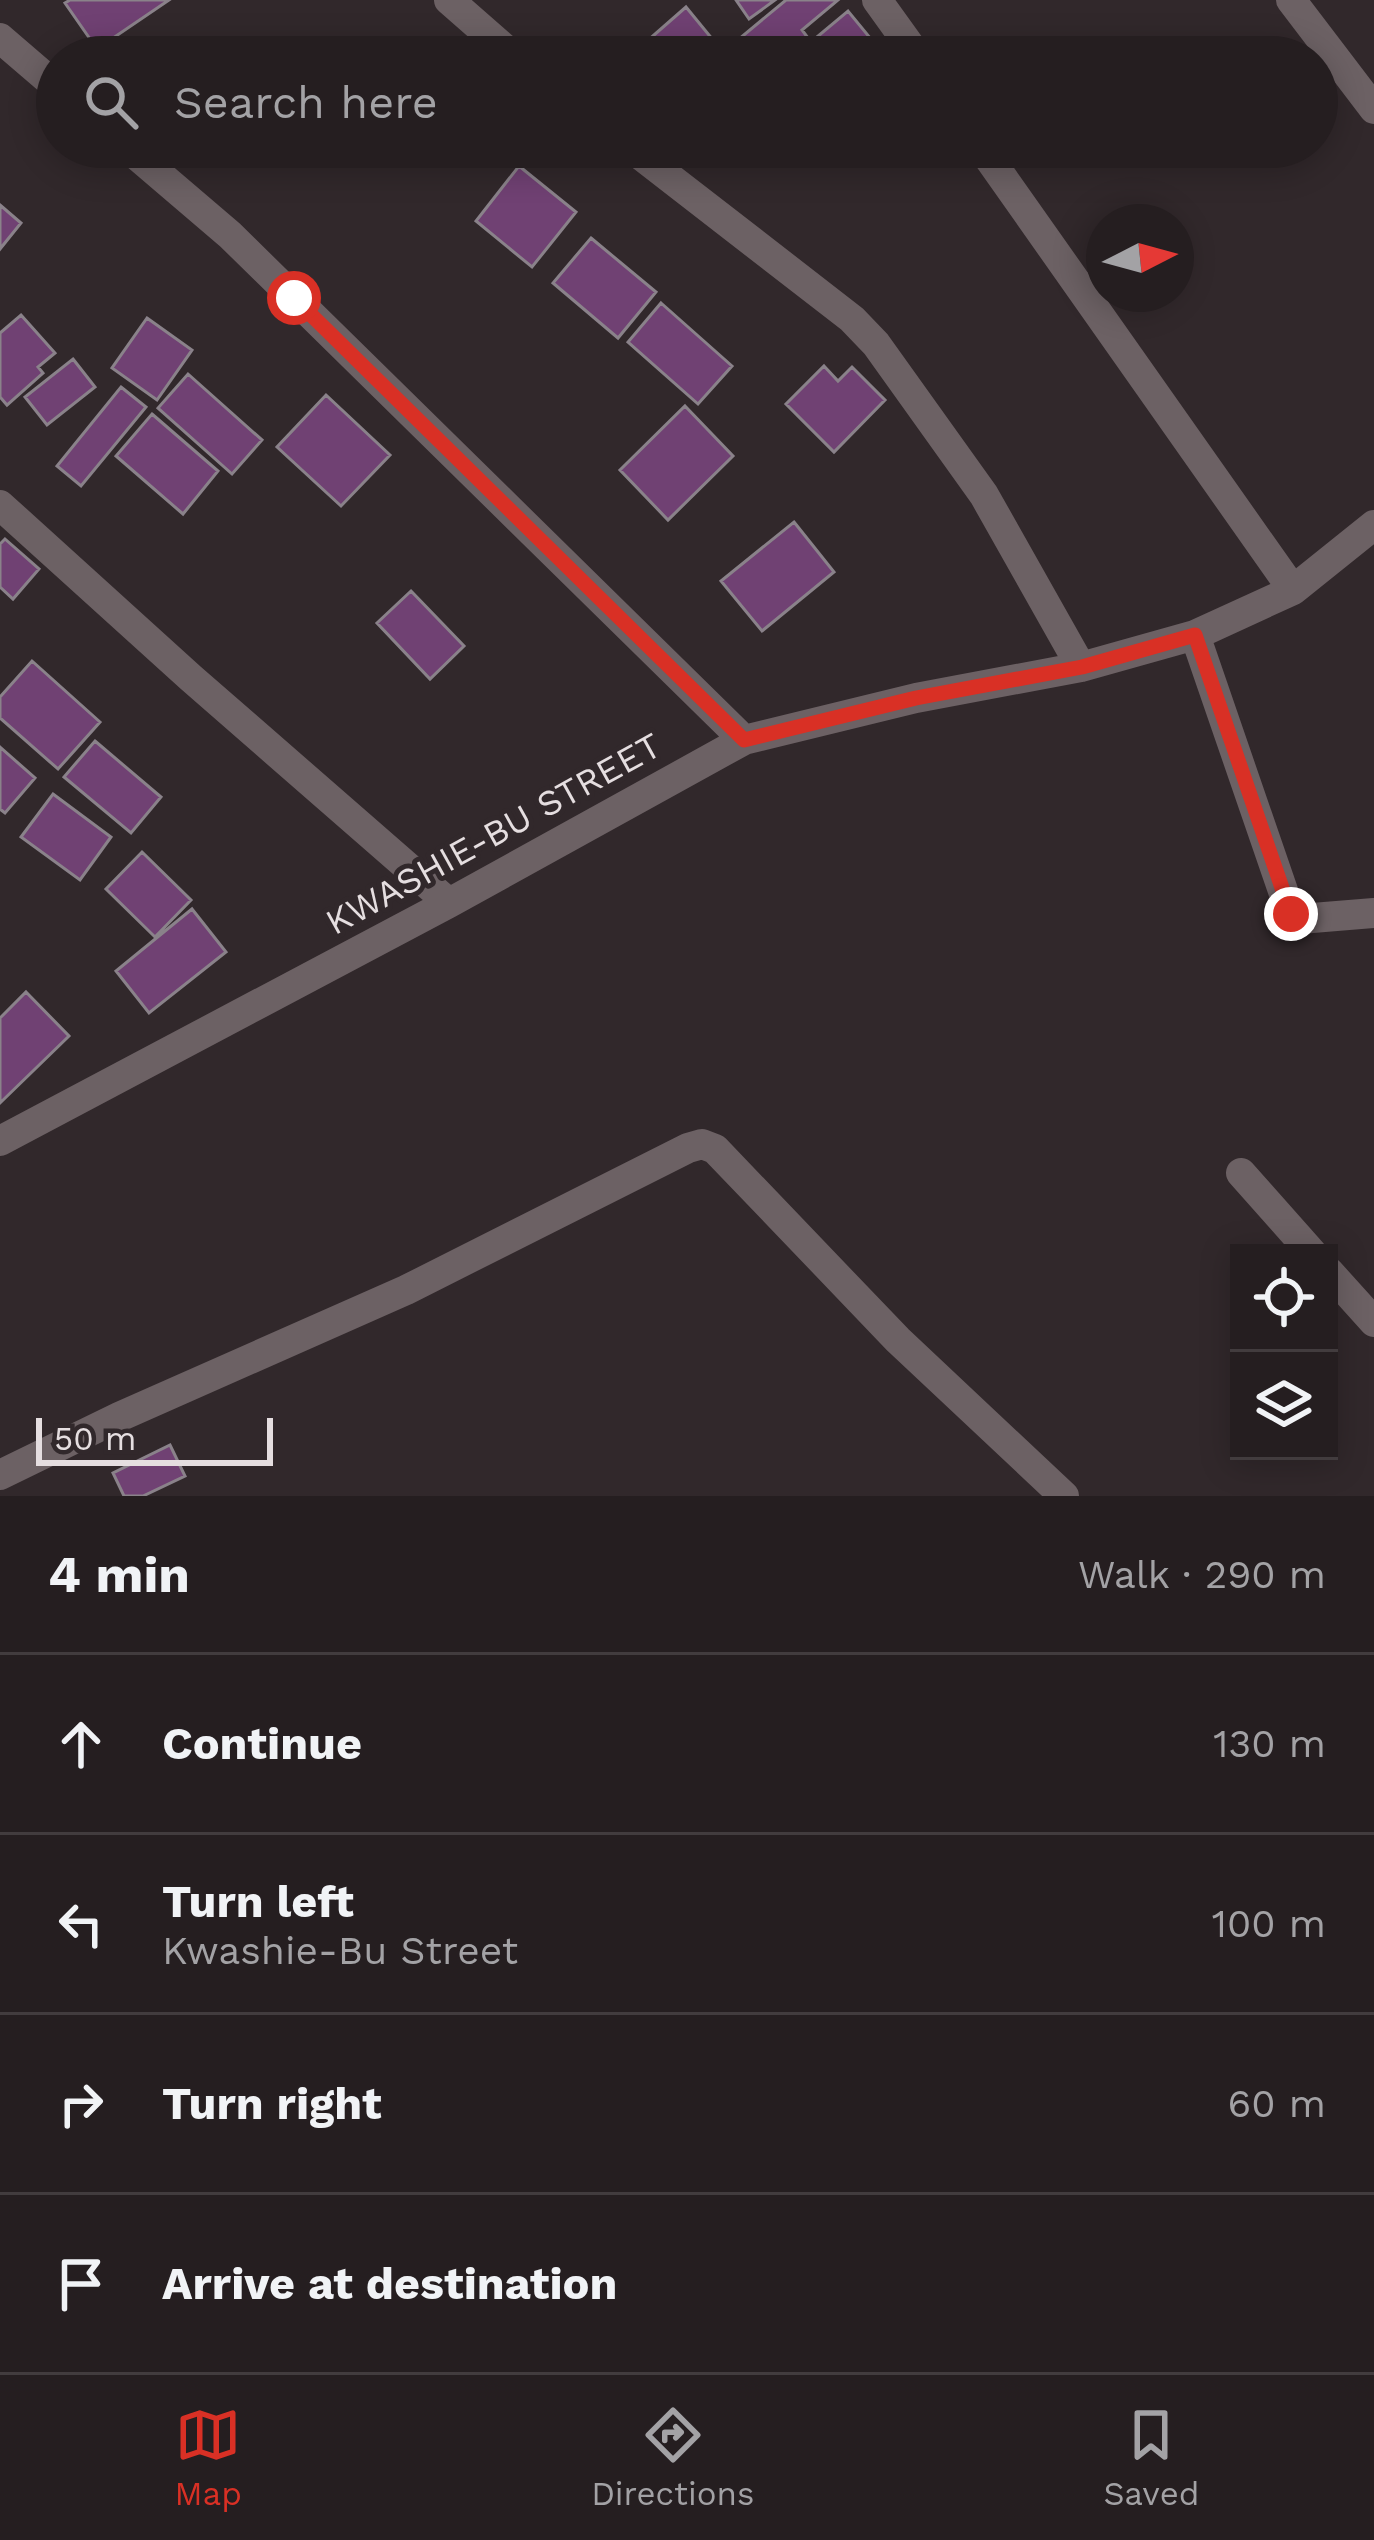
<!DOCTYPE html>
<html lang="en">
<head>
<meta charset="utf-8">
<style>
	body { margin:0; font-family:"Work Sans",sans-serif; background:#2d2729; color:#f1f3f6 }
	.controls { position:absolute; right:36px; bottom:36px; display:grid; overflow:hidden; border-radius:0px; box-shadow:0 6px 30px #0003 }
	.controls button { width:108px; height:108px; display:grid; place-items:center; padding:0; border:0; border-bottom:3px solid #423c3e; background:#251e20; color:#f1f3f6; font:60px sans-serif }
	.compass { position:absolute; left:1086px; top:204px; width:108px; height:108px; border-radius:50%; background:#251e20; box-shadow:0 6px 30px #0003; rotate:84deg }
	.scale { position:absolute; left:36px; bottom:30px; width:237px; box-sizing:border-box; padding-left:12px; border:6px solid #e5dee0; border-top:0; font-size:33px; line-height:42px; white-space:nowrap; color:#e5dee0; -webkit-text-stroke:9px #31282b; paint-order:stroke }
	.stop { position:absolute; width:36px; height:36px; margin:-27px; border:9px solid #d93025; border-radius:50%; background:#fff }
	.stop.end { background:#d93025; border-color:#fff; box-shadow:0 3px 12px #0008 }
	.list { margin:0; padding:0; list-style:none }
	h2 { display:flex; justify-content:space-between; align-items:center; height:156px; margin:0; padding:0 48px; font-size:51px }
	h2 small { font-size:39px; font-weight:400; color:#a3a2a5 }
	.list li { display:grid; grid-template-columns:78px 1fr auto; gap:36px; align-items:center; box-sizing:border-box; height:180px; padding:0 48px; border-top:3px solid #423c3e }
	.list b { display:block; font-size:45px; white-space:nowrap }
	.list p { margin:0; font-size:39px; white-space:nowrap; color:#a3a2a5 }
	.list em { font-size:39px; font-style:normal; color:#a3a2a5 }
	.icon { flex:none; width:66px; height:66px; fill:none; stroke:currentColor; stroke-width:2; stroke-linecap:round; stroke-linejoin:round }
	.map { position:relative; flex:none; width:1374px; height:1496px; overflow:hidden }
	.search { position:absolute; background:#251e20; box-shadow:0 6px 30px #0003; left:36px; right:36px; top:36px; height:132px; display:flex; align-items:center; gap:30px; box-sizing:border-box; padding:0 42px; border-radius:66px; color:#a3a2a5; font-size:45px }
	.sheet { height:876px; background:#251e20 }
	nav { display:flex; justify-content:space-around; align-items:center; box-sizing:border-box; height:168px; border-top:3px solid #423c3e; background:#251e20; font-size:33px; color:#a3a2a5 }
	nav a { display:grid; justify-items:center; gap:6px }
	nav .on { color:#d93025 }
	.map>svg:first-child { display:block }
	.building { fill:#704173; stroke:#8a828a; stroke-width:3 }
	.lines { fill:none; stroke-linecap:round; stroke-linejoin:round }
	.street { stroke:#6c6164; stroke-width:30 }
	.route { stroke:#d93025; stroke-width:15 }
	.labels { text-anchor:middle; stroke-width:10; stroke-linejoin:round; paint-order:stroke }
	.street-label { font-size:36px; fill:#e5dee0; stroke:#31282b }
</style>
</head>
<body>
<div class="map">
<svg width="1374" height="1496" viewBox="0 0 1374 1496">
	<rect width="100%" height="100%" fill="#31282b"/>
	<path class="building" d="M70 0H169L97 49 65 3Z
		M736 0H775L749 19Z
		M786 0H838L802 30 811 42 848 11 880 50 871 57H753L739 39Z
		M686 7 727 57H658L646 42Z
		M519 166 576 212 532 267 476 221Z
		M0 205 21 223 0 249Z
		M591 238 656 292 618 338 553 283Z
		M661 303 732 366 698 404 628 342Z
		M21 315 55 353 38 367 43 373 7 405 0 397V333Z
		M147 318 192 350 157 400 112 368Z
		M73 359 95 387 47 425 25 397Z
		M824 366 838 381 852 367 885 400 834 452 786 404Z
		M188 374 262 440 232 474 158 408Z
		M121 387 146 407 81 486 57 466Z
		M326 395 390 455 341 506 277 447Z
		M685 406 733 456 668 520 620 470Z
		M152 414 218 471 183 514 116 456Z
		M794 522 834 572 762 631 721 581Z
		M5 539 39 569 13 599 0 587V544Z
		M411 591 464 646 430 679 377 623Z
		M32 661 100 722 58 769 0 718V697Z
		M95 741 161 797 131 833 64 777Z
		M0 747 35 778 5 813 0 809Z
		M53 794 111 837 80 880 21 837Z
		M142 852 191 900 155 937 106 889Z
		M192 909 226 952 149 1013 116 971Z
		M26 992 69 1036 0 1103V1018Z
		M170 1445 185 1476 143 1496H124L113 1473Z"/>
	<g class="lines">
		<path class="street" d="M449 0 514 57
			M877 0 918 57
			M1291 0 1374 109
			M0 38 57 87
			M127 147 230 235 744 740
			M630 147 852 319 876 344 984 495 1081 667
			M981 147 1293 590
			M0 505 191 678 449 903
			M1195 635 1291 914 1300 919 1374 913
			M0 1141 449 903 744 740 916 698 1081 667 1195 635 1293 590 1374 525
			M1241 1173 1312 1253
			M1329 1272 1374 1322
			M0 1475 119 1417 406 1290 688 1148 702 1144 715 1149 898 1340 1064 1496"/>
	</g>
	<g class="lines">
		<path class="route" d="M294 298 744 740 916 698 1082 667 1195 635 1291 914"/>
	</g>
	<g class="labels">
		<g class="street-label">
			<text transform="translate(493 833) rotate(-29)" y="13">KWASHIE-BU STREET</text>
		</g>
	</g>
</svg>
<div class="controls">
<button><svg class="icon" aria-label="locate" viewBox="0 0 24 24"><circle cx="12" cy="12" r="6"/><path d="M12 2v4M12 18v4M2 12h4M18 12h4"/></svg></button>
<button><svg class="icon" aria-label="layers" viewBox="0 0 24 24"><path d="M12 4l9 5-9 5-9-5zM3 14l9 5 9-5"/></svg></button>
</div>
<svg class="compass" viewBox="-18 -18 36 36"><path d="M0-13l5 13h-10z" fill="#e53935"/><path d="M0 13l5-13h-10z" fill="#a3a2a5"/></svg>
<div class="scale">50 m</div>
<div class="stop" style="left:294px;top:298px"></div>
<div class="stop end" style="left:1291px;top:914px"></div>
<div class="search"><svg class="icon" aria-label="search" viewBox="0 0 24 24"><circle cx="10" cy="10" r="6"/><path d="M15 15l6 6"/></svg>Search here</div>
</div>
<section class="sheet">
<h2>4 min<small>Walk · 290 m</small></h2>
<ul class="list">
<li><svg class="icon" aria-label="ahead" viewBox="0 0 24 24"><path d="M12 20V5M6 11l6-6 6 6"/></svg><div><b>Continue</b></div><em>130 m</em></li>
<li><svg class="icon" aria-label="left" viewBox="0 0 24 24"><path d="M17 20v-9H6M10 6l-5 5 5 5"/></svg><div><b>Turn left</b><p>Kwashie-Bu Street</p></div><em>100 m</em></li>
<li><svg class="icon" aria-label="right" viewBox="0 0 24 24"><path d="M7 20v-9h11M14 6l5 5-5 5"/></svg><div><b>Turn right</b></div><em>60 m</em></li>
<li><svg class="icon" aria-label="arrive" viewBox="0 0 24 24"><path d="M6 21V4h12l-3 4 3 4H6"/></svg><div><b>Arrive at destination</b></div></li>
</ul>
</section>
<nav>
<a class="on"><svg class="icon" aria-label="map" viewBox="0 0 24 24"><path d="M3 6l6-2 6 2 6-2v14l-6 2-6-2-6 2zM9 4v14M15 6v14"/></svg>Map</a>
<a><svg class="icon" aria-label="directions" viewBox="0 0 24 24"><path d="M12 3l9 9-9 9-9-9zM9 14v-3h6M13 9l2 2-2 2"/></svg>Directions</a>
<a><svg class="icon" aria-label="saved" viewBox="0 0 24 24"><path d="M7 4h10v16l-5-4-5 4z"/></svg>Saved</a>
</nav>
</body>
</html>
